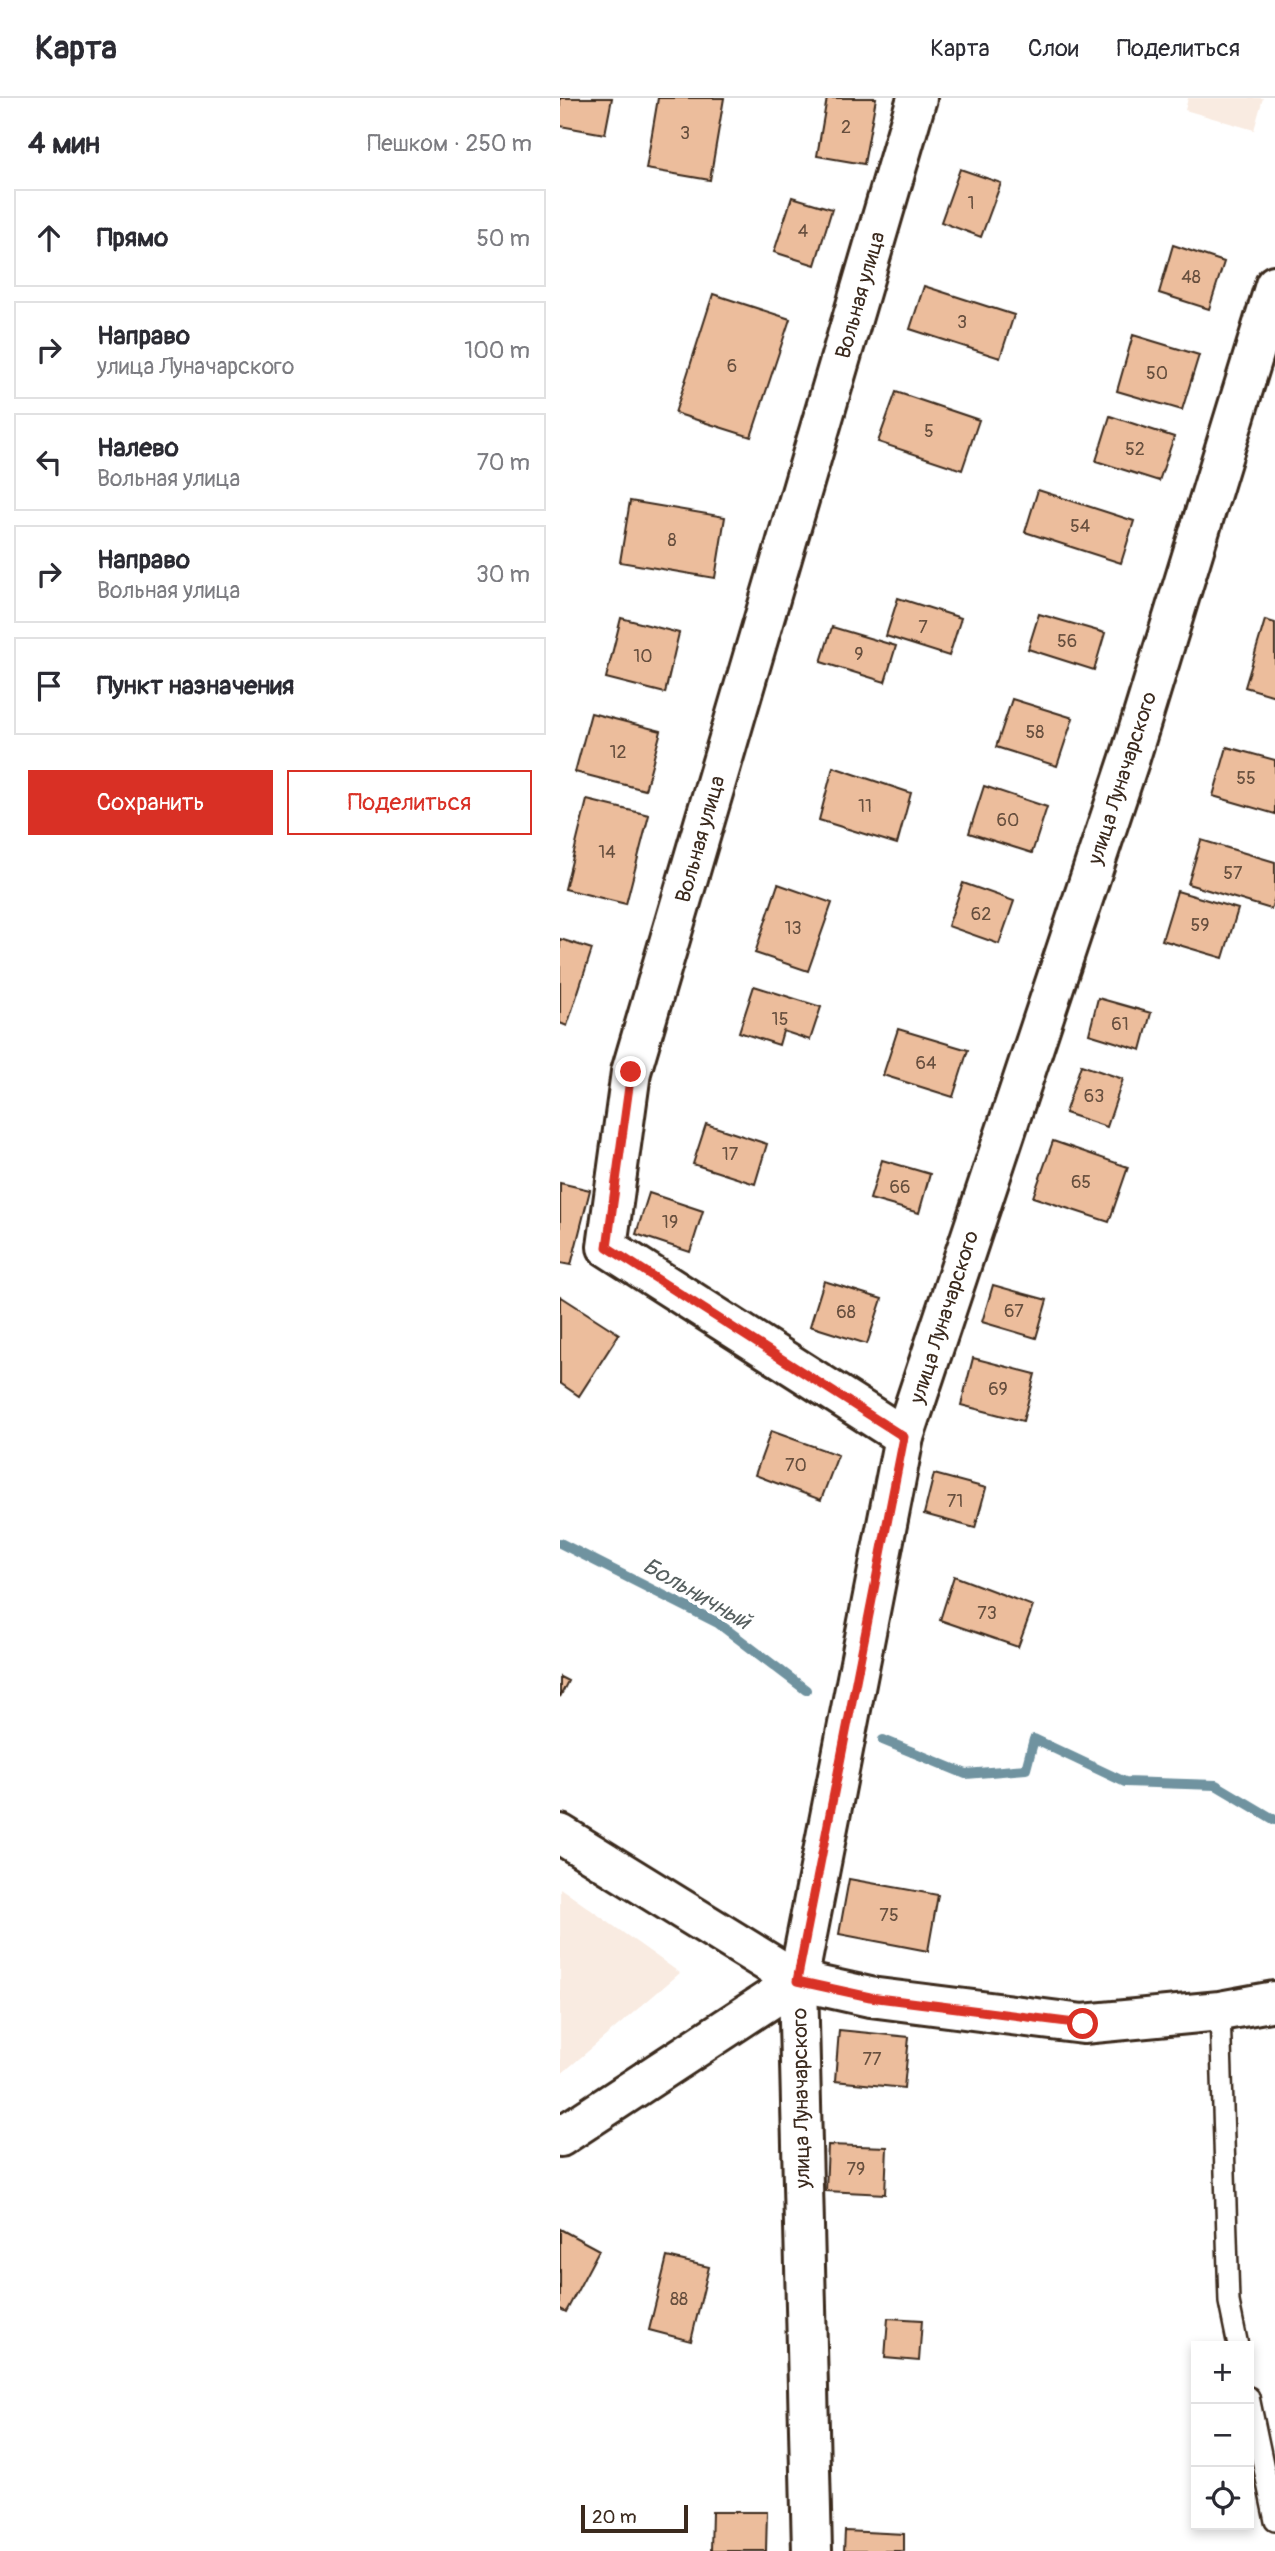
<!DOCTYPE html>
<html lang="ru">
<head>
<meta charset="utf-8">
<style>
	body { margin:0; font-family:Pangolin,sans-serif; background:#f7f7f7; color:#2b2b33 }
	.controls { position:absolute; right:21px; bottom:21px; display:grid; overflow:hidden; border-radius:0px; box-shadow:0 4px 10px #0003 }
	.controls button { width:63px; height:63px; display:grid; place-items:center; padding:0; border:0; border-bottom:2px solid #e1e1e2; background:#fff; color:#2b2b33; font:35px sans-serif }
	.scale { position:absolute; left:21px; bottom:18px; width:107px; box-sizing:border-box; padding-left:7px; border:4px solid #3b2a1e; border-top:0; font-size:19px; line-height:24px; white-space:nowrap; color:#3b2a1e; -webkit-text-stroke:5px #fff; paint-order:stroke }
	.stop { position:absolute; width:21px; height:21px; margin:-16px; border:5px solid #d93025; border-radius:50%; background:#fff }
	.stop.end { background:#d93025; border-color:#fff; box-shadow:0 2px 7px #0008 }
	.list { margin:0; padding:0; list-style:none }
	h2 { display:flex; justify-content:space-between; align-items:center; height:91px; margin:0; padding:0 28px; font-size:30px }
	h2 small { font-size:23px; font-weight:400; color:#7c7c81 }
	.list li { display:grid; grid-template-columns:46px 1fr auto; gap:21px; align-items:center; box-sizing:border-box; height:98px; margin:0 14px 14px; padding:0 14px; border:2px solid #e1e1e2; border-radius:0px }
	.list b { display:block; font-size:26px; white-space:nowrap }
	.list p { margin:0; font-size:23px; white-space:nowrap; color:#7c7c81 }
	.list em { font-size:23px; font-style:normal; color:#7c7c81 }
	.actions { display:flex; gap:14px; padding:21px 28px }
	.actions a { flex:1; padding:16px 0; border:2px solid #d93025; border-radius:0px; text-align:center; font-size:24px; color:#d93025 }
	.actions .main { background:#d93025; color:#fff }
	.icon { flex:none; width:38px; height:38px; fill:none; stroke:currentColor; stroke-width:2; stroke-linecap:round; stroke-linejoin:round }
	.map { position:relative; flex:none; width:715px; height:2453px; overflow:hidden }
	header { display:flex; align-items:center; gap:42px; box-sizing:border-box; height:98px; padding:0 35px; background:#fff; border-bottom:2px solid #e1e1e2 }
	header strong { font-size:33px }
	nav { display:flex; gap:38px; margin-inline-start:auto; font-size:24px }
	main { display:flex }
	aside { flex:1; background:#fff }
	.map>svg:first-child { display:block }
	.built { fill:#f9ebe1 }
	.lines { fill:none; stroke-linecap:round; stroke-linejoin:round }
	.stream { stroke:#7093a0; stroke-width:10 }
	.building { fill:#ecbd9c; stroke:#3b2a1e; stroke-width:2 }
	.lane-casing { stroke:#3b2a1e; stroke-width:24 }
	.street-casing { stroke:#3b2a1e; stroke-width:44 }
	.secondary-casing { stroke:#3b2a1e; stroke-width:44 }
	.lane { stroke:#fff; stroke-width:19 }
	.street { stroke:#fff; stroke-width:38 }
	.secondary { stroke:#fff; stroke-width:38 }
	.route { stroke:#d93025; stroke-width:9 }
	.labels { text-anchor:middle; stroke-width:7; stroke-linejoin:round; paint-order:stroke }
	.number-label { font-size:18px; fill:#674f3e }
	.street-label { font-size:21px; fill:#3b2a1e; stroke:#fff }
	.water-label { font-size:23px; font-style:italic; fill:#565f5f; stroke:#fff }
</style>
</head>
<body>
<header>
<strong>Карта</strong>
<nav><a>Карта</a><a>Слои</a><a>Поделиться</a></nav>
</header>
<main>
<aside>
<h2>4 мин<small>Пешком · 250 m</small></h2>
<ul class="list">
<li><svg class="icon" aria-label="ahead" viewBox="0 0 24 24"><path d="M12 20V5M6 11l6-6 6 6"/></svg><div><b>Прямо</b></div><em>50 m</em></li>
<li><svg class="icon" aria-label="right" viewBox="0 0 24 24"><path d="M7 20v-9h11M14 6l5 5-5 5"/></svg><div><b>Направо</b><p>улица Луначарского</p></div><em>100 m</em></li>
<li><svg class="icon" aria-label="left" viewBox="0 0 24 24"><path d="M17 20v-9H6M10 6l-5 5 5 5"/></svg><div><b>Налево</b><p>Вольная улица</p></div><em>70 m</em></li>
<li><svg class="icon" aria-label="right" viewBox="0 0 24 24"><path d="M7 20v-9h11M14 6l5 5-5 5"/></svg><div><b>Направо</b><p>Вольная улица</p></div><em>30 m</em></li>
<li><svg class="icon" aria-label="arrive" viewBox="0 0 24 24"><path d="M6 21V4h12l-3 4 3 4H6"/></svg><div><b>Пункт назначения</b></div></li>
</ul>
<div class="actions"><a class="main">Сохранить</a><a>Поделиться</a></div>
</aside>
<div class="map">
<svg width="715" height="2453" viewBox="0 0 715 2453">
	<rect width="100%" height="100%" fill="#fff"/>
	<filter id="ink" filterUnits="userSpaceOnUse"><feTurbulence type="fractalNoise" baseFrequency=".0143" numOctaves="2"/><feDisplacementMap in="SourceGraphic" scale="14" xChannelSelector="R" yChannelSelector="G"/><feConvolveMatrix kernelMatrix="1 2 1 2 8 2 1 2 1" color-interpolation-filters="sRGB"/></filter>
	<g filter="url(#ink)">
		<path class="built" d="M628 0H703L694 32 625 12Z
			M0 1790 120 1875 0 1977Z"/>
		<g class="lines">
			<path class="stream" d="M0 1445 158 1525 246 1592
				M323 1642 406 1676 466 1671 474 1641 565 1684 656 1687 715 1722"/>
		</g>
		<path class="building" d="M0 0H52L45 36 0 28Z
			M98 0H164L150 82 86 71Z
			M267 0H316L304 66 257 58Z
			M400 71 441 85 421 139 381 124Z
			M232 99 272 111 255 167 214 154Z
			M613 147 664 164 649 211 599 195Z
			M364 188 454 217 440 260 350 231Z
			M153 196 230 221 191 339 115 315Z
			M573 237 639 257 622 312 557 293Z
			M336 294 419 322 402 372 318 344Z
			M550 318 614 339 599 383 536 363Z
			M478 392 574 423 561 465 465 434Z
			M70 403 165 419 155 480 60 464Z
			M338 500 401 520 389 558 326 538Z
			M479 516 545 535 534 572 468 551Z
			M61 520 119 535 105 595 46 580Z
			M705 522 715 525V598L685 589Z
			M272 529 336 548 325 584 261 564Z
			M452 601 513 620 497 668 436 649Z
			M31 615 101 633 85 692 15 674Z
			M667 649 715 662V716L653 698Z
			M273 669 351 695 337 746 259 722Z
			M424 688 487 709 472 755 409 735Z
			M27 702 89 717 66 806 5 791Z
			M641 742 715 764V799L711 811 628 786Z
			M403 785 454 803 439 846 388 828Z
			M218 786 272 805 248 873 195 855Z
			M617 793 678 811 663 860 602 842Z
			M0 841 32 851 7 928 0 925Z
			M194 888 261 909 250 942 223 933 219 947 179 934Z
			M538 900 591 915 581 952 529 936Z
			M338 931 408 952 393 999 323 977Z
			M521 967 563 981 547 1029 505 1015Z
			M146 1026 207 1046 195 1086 133 1066Z
			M493 1043 568 1069 549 1124 473 1099Z
			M322 1062 370 1076 359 1115 310 1101Z
			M0 1085 30 1092 11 1167 0 1165Z
			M89 1095 143 1113 130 1154 76 1136Z
			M264 1183 322 1201 307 1246 250 1228Z
			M433 1187 487 1202 476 1240 422 1224Z
			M0 1198 59 1236 19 1298 0 1285Z
			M413 1260 475 1276 463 1323 401 1307Z
			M211 1333 278 1357 261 1402 195 1377Z
			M374 1376 426 1390 415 1430 364 1416Z
			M394 1478 473 1508 458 1549 380 1522Z
			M0 1579 8 1583 0 1599Z
			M289 1781 378 1797 368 1853 279 1836Z
			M279 1932 349 1939 344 1990 275 1983Z
			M268 2047 327 2049 325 2096 266 2093Z
			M0 2131 39 2152 6 2214 0 2211Z
			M107 2159 149 2169 131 2243 89 2232Z
			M328 2220 362 2222 359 2263 325 2260Z
			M152 2414H207L206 2453H151Z
			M285 2433 344 2436V2453H284Z"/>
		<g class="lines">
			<defs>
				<path id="lane" d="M660 1913 669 2204 678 2248
					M689 2299 715 2423"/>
				<path id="street" d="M344 1339 47 1149 71 974 357 0
					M0 1736 238 1883 310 1899 523 1926 660 1913 715 1903
					M0 2039 238 1883"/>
				<path id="secondary" d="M252 2453 238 1883 344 1339 570 660 715 187"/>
			</defs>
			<use href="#lane" class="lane-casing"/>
			<use href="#street" class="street-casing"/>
			<use href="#secondary" class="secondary-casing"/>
			<use href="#lane" class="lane"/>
			<use href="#street" class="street"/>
			<use href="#secondary" class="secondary"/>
		</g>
	</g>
	<g class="lines" filter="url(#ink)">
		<path class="route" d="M71 974 47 1149 344 1339 237 1883 310 1899 523 1926"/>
	</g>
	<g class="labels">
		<g class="number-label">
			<text x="286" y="35">2</text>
			<text x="125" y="41">3</text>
			<text x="411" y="111">1</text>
			<text x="243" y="139">4</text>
			<text x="631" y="185">48</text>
			<text x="402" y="230">3</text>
			<text x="172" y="274">6</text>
			<text x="597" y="281">50</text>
			<text x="369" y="339">5</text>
			<text x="575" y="357">52</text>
			<text x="520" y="434">54</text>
			<text x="112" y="448">8</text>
			<text x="363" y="535">7</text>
			<text x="507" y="549">56</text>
			<text x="299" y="562">9</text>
			<text x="83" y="564">10</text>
			<text x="475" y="640">58</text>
			<text x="58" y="660">12</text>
			<text x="686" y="686">55</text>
			<text x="305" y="714">11</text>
			<text x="448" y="728">60</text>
			<text x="47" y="760">14</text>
			<text x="673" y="781">57</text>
			<text x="421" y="822">62</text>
			<text x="640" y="833">59</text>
			<text x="233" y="836">13</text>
			<text x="220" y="927">15</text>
			<text x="560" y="932">61</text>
			<text x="366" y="971">64</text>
			<text x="534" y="1004">63</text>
			<text x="170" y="1062">17</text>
			<text x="521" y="1090">65</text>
			<text x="340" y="1095">66</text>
			<text x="110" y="1130">19</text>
			<text x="454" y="1219">67</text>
			<text x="286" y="1220">68</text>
			<text x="438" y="1297">69</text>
			<text x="236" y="1373">70</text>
			<text x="395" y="1409">71</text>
			<text x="427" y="1521">73</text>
			<text x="329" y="1823">75</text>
			<text x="312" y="1967">77</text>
			<text x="296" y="2077">79</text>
			<text x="119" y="2207">88</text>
		</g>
		<g class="street-label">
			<text transform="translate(300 197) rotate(-74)" y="7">Вольная улица</text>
			<text transform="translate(562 680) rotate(-72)" y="7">улица Луначарского</text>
			<text transform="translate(140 741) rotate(-74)" y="7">Вольная улица</text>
			<text transform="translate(384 1219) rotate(-72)" y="7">улица Луначарского</text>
			<text transform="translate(241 2000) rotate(-91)" y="7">улица Луначарского</text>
		</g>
		<g class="water-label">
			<text transform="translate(137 1495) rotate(30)" y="8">Больничный</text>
		</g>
	</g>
</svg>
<div class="controls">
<button>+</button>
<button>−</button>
<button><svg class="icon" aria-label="locate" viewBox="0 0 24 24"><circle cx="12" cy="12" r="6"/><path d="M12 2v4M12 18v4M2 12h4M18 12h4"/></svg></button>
</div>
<div class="scale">20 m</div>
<div class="stop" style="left:523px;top:1926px"></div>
<div class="stop end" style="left:71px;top:974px"></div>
</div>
</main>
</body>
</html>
